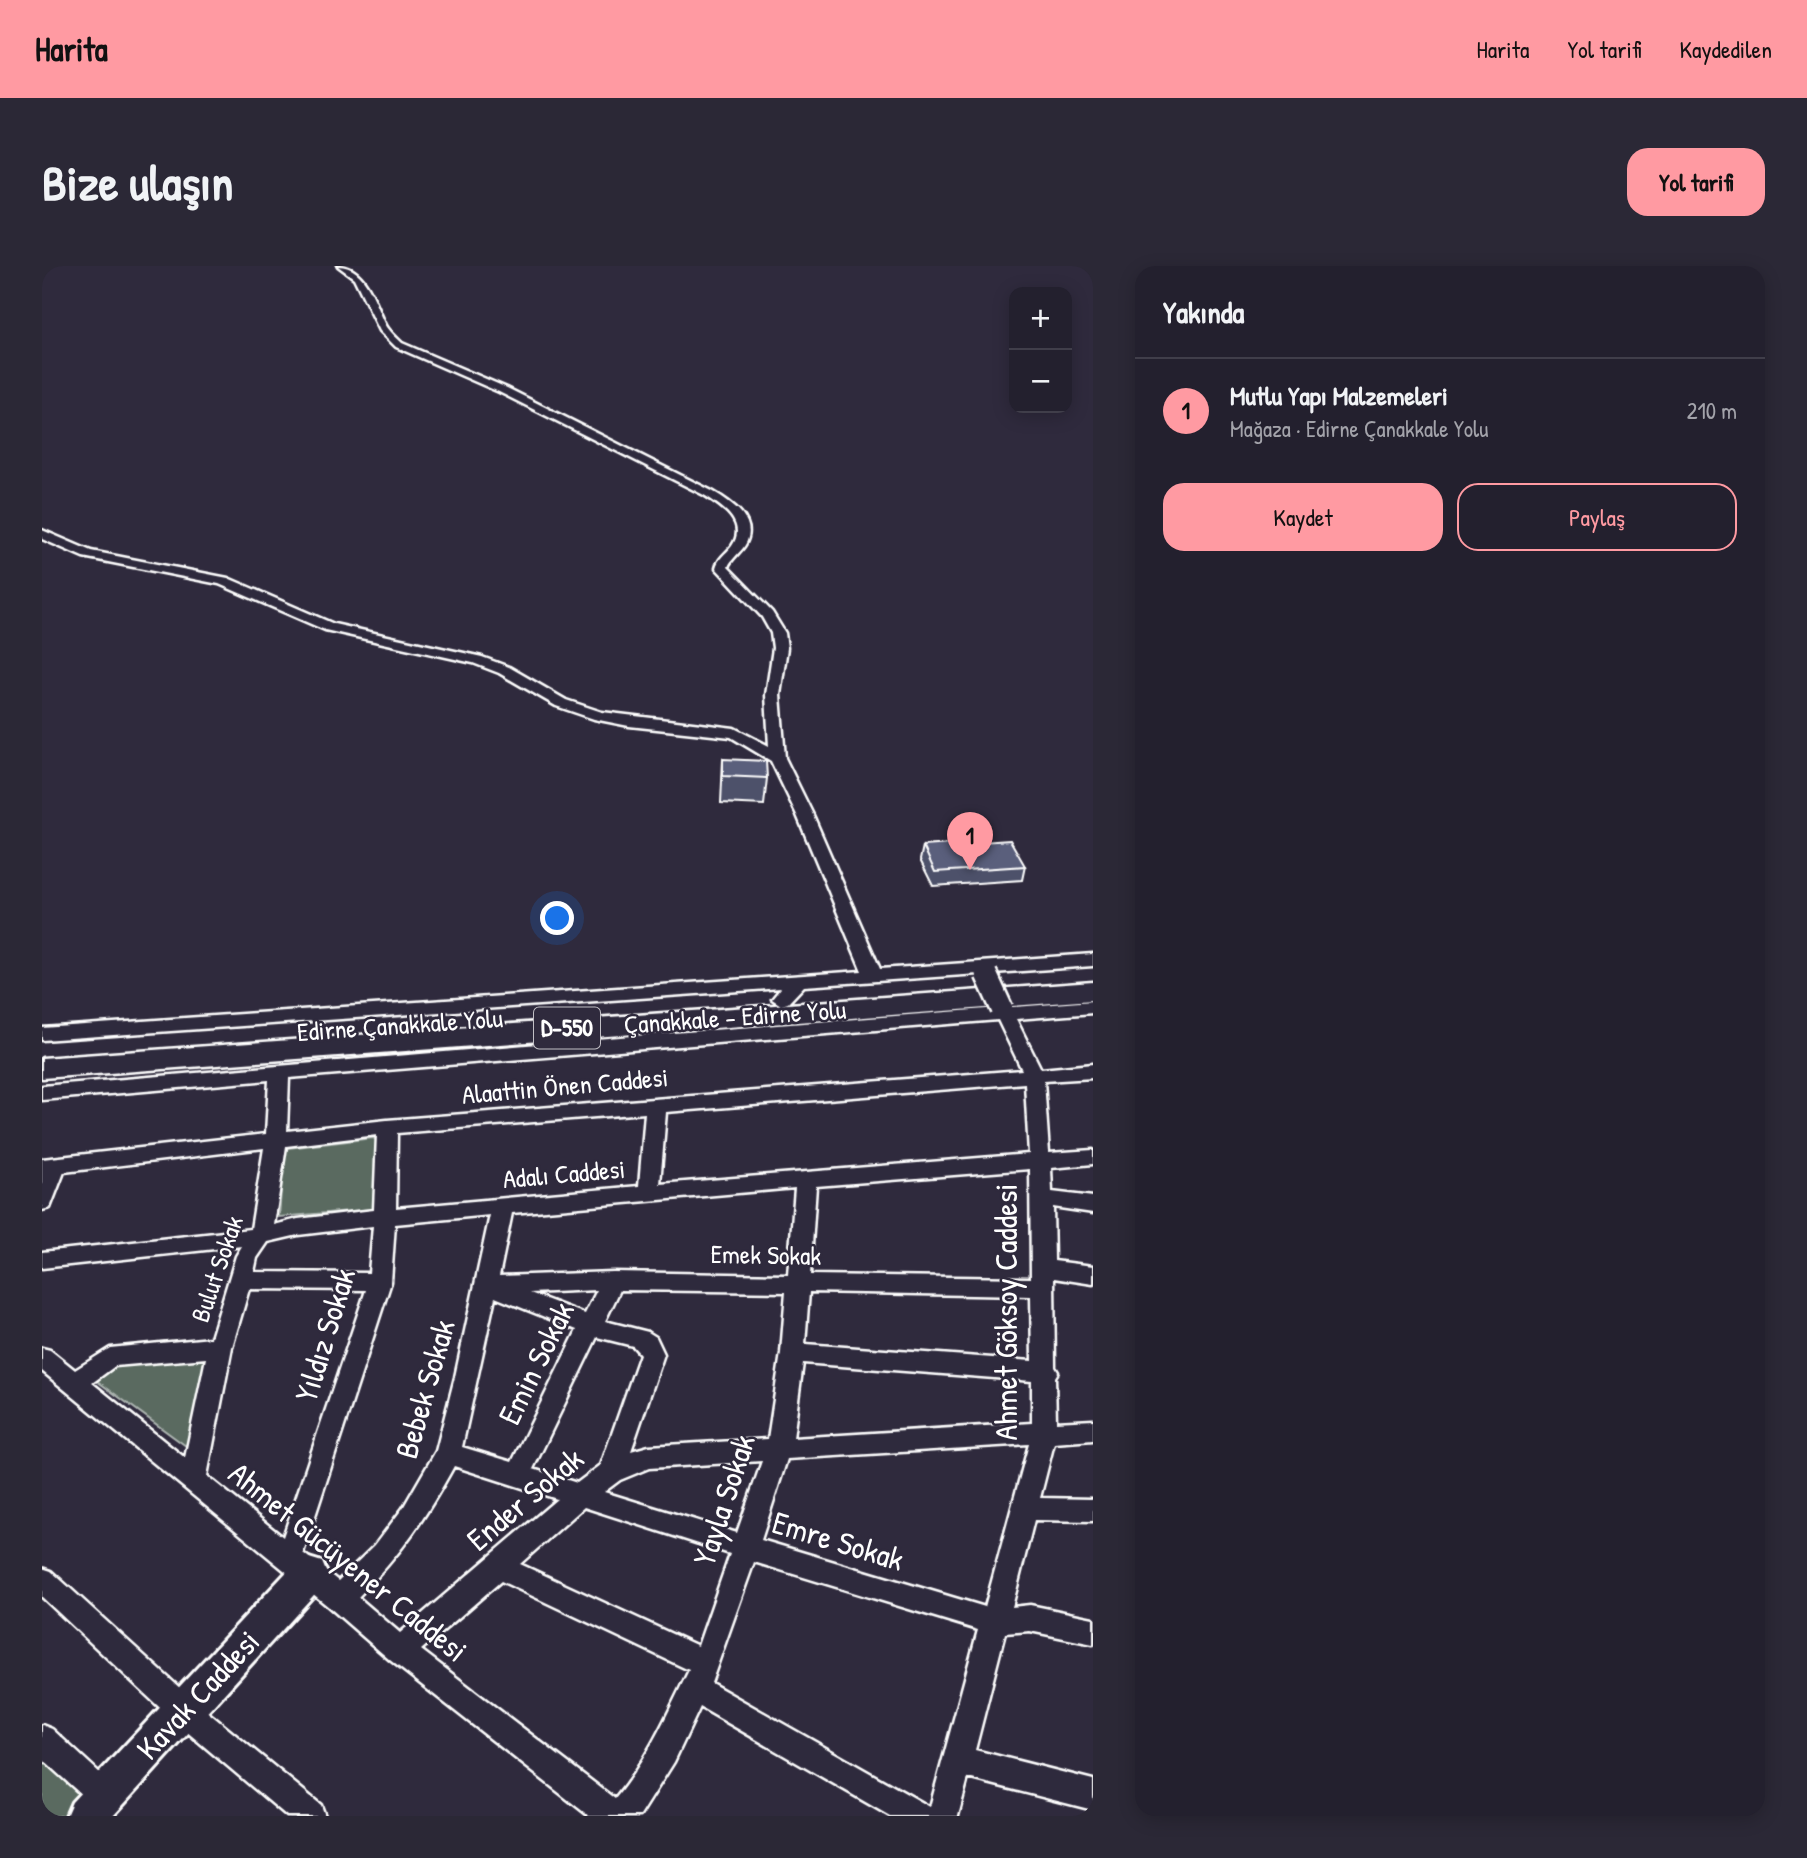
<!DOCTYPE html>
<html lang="tr">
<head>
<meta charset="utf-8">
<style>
	body { margin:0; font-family:"Patrick Hand",sans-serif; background:#2b2836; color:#f1f3f6 }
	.controls { position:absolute; right:21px; top:21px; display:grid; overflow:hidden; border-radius:14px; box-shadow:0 4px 18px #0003 }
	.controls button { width:63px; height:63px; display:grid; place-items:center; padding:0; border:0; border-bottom:2px solid #403e4a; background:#23202e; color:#f1f3f6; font:35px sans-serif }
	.you { position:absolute; left:516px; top:653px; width:24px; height:24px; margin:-18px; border:5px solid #fff; border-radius:50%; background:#1a73e8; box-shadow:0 0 0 10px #1a73e833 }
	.badge { display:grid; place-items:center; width:46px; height:46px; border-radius:50%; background:#ff9aa2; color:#111; font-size:23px; font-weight:700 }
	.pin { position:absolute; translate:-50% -58px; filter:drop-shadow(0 2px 4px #0008) }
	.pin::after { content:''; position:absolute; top:37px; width:24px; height:21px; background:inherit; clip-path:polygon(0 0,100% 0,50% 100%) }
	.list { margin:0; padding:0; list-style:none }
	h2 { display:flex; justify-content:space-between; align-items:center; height:91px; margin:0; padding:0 28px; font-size:30px }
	h2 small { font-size:23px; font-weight:400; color:#a3a3aa }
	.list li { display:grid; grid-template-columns:46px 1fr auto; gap:21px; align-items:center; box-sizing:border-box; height:105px; padding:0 28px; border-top:2px solid #403e4a }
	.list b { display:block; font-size:26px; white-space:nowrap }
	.list p { margin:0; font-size:23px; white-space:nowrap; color:#a3a3aa }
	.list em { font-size:23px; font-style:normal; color:#a3a3aa }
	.actions { display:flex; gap:14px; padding:21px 28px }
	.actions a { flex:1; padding:16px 0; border:2px solid #ff9aa2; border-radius:21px; text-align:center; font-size:24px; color:#ff9aa2 }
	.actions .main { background:#ff9aa2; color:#111 }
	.map { position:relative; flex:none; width:1051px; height:1550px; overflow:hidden; border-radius:21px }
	header { display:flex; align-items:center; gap:42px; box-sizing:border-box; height:98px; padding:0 35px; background:#ff9aa2; color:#111 }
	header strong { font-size:33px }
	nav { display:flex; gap:38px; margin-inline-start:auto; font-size:24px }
	.intro { display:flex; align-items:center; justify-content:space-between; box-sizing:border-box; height:168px; padding:0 42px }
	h1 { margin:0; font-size:49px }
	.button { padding:18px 32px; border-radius:21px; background:#ff9aa2; color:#111; font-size:24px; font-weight:700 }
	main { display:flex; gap:42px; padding:0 42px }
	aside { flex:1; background:#23202e; border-radius:21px; box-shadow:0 4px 18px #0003 }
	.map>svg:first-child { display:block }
	.green { fill:#5a6a61; stroke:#acb4b0; stroke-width:2 }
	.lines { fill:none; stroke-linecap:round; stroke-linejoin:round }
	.minor-casing { stroke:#fff; stroke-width:5 }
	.major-casing { stroke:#fff; stroke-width:6 }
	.highway-casing { stroke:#fff; stroke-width:5 }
	.minor { fill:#2f2a3d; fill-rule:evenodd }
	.major { fill:#2f2a3d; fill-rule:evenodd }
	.highway { fill:#2f2a3d; fill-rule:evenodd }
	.minor-bridge-casing { stroke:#fff; stroke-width:26; stroke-linecap:butt }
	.minor-bridge { stroke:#2f2a3d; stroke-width:21 }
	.wall { fill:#4d516a; stroke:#fff; stroke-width:2 }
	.building { fill:#5a5e7b; stroke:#fff; stroke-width:2 }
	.labels { text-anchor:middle; stroke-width:5; stroke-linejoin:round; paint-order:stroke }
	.shield { fill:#2f2a3d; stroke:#c1bfc5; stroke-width:2 }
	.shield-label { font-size:24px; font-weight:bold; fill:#fff }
	.street-label { font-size:26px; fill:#fff; stroke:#2f2a3d }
	.near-street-label { font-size:32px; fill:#fff; stroke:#2f2a3d }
</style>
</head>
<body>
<header>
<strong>Harita</strong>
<nav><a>Harita</a><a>Yol tarifi</a><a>Kaydedilen</a></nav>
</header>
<div class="intro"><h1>Bize ulaşın</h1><a class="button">Yol tarifi</a></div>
<main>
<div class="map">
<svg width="1051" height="1550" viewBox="0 0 1051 1550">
	<rect width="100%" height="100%" fill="#2f2a3d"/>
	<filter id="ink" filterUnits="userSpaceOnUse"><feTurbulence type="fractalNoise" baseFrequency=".0143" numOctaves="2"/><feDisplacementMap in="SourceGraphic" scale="14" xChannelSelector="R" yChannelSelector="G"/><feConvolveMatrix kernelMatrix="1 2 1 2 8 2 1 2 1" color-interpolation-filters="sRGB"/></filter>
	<g filter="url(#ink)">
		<path class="green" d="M331 872 337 875 333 943 237 951 242 885 245 882Z
			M167 1092 151 1175 144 1180 51 1112 72 1100Z
			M0 1490 42 1530 24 1550H0Z"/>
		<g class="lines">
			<defs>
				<path id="minor" d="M296 0C325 0 333 39 345 61 349 67 355 72 360 77L465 122 670 225C689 236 717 254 703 279 698 287 689 293 686 301L730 346 743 367 745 382 738 429 743 492 771 549 838 703 1051 688V700L762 720 746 737 739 739 730 733 739 722 0 774V762L820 705 755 549 729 495 689 471 587 460 552 453 514 440 457 407 431 397 283 364 177 318 41 291 0 273V264L49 285 186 312 292 358 440 391 467 401 524 434 560 446 692 462 727 480 724 429 731 382 729 367 720 351 674 302C676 292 684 288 690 280 706 257 680 240 662 229L457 126 354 81 338 65 312 12Z
					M1051 735V747L974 753 999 803 1051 798V812L1002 815 1007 887 1051 884V898L1009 902 1010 926 1051 931V947L1011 941 1012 995 1051 1000V1018L1012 1012 1013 1101 1016 1106 1013 1111 1014 1156 1051 1154V1174L1012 1177 998 1232 1051 1233V1255L992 1254 970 1341 988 1339 1051 1352V1378L988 1365 963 1367 933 1484 1051 1514V1544L926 1512 916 1550H848L658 1441 632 1496 598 1550H547L348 1394 287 1341 0 1105V1082L8 1084 33 1104 68 1082 169 1072 194 990 200 980 0 1002V986L209 963 222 882 22 906 8 942 0 944V893L224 868 227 814 0 834V820L578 771ZM956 754 980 804 345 854 245 865 247 812ZM983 817 987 888 618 918 624 846ZM603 847 597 920 354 942 355 867ZM335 869 332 944 256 953 232 959 244 880ZM988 903 989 1012 768 1009 774 920ZM753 922 746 1009 571 1006 457 1010 470 947ZM448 949 413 1111 394 1185 361 1242 333 1279 296 1315 261 1287 349 1016 353 958ZM331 960 327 1007 212 1006 215 992 226 976 256 969ZM207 1023 324 1024 241 1271 165 1210 190 1081ZM555 1024 543 1048 488 1027ZM578 1024 744 1026 739 1087 726 1173 607 1180 589 1185 622 1088 614 1071 606 1066 563 1055ZM767 1026 989 1030 990 1095 763 1078ZM453 1031 535 1064 470 1196 420 1181ZM555 1071 591 1080 598 1088 559 1199 535 1217 491 1203ZM164 1092 143 1192 50 1117 73 1100ZM761 1097 990 1115V1157L751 1172ZM987 1178 943 1341 719 1274 745 1193ZM720 1195 695 1267 562 1226 578 1214 607 1202ZM412 1200 515 1233 358 1367 316 1331C360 1287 382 1254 412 1200ZM542 1241 688 1288 656 1380 478 1298ZM712 1296 936 1364 888 1541 669 1417ZM459 1315 647 1404C625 1449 605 1494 573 1533L379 1384Z
					M0 1302 9 1305 151 1434 279 1539 283 1550H245L131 1454 0 1331Z
					M0 1459 10 1463 72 1520 77 1530 72 1540 62 1545 52 1540 0 1493Z"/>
				<path id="major" d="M267 1292 280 1296 285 1308 280 1320 71 1550H24L30 1536 254 1296Z"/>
				<path id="highway" d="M1051 716V734L0 812V792Z"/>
			</defs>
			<use href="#minor" class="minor-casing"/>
			<use href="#major" class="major-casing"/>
			<use href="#highway" class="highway-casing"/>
			<use href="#minor" class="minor"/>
			<use href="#major" class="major"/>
			<use href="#highway" class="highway"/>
			<defs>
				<path id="minor-bridge" d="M944 708 960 743"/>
			</defs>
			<use href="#minor-bridge" class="minor-bridge-casing"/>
			<use href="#minor-bridge" class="minor-bridge"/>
		</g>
		<path class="wall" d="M681 493 725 512 722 539 679 537Z
			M881 580 983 600 980 614 891 620 878 594Z"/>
		<path class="building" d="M681 493 724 495 725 512 681 510Z
			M968 574 983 600 893 606 881 580Z"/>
	</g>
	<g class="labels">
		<rect class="shield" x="492" y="741.5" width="66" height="41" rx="5"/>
		<g class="shield-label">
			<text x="525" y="770">D-550</text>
		</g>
		<g class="street-label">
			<text transform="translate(693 751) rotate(-4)" y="9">Çanakkale - Edirne Yolu</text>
			<text transform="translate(358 759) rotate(-4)" y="9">Edirne Çanakkale Yolu</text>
			<text transform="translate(523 820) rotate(-5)" y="9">Alaattin Önen Caddesi</text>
			<text transform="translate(522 908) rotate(-5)" y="9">Adalı Caddesi</text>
			<text transform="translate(724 989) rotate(1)" y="9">Emek Sokak</text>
			<text transform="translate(175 1003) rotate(-71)" y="9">Bulut Sokak</text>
		</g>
		<g class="near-street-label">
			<text transform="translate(964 1046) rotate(-90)" y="11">Ahmet Göksoy Caddesi</text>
			<text transform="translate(283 1069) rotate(-73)" y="11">Yıldız Sokak</text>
			<text transform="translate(494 1097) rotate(-64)" y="11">Emin Sokak</text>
			<text transform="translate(383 1123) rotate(-74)" y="11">Bebek Sokak</text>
			<text transform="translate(483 1233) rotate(-40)" y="11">Ender Sokak</text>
			<text transform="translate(682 1234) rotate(-72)" y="11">Yayla Sokak</text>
			<text transform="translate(796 1275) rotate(17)" y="11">Emre Sokak</text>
			<text transform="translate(306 1296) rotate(39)" y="11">Ahmet Gücüyener Caddesi</text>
			<text transform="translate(156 1429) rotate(-47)" y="11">Kavak Caddesi</text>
		</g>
	</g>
</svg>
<div class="controls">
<button>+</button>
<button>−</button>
</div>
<div class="you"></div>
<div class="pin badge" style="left:928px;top:604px">1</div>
</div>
<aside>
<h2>Yakında<small></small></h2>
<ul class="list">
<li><span class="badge">1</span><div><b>Mutlu Yapı Malzemeleri</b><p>Mağaza · Edirne Çanakkale Yolu</p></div><em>210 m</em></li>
</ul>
<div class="actions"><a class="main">Kaydet</a><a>Paylaş</a></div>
</aside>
</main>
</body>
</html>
